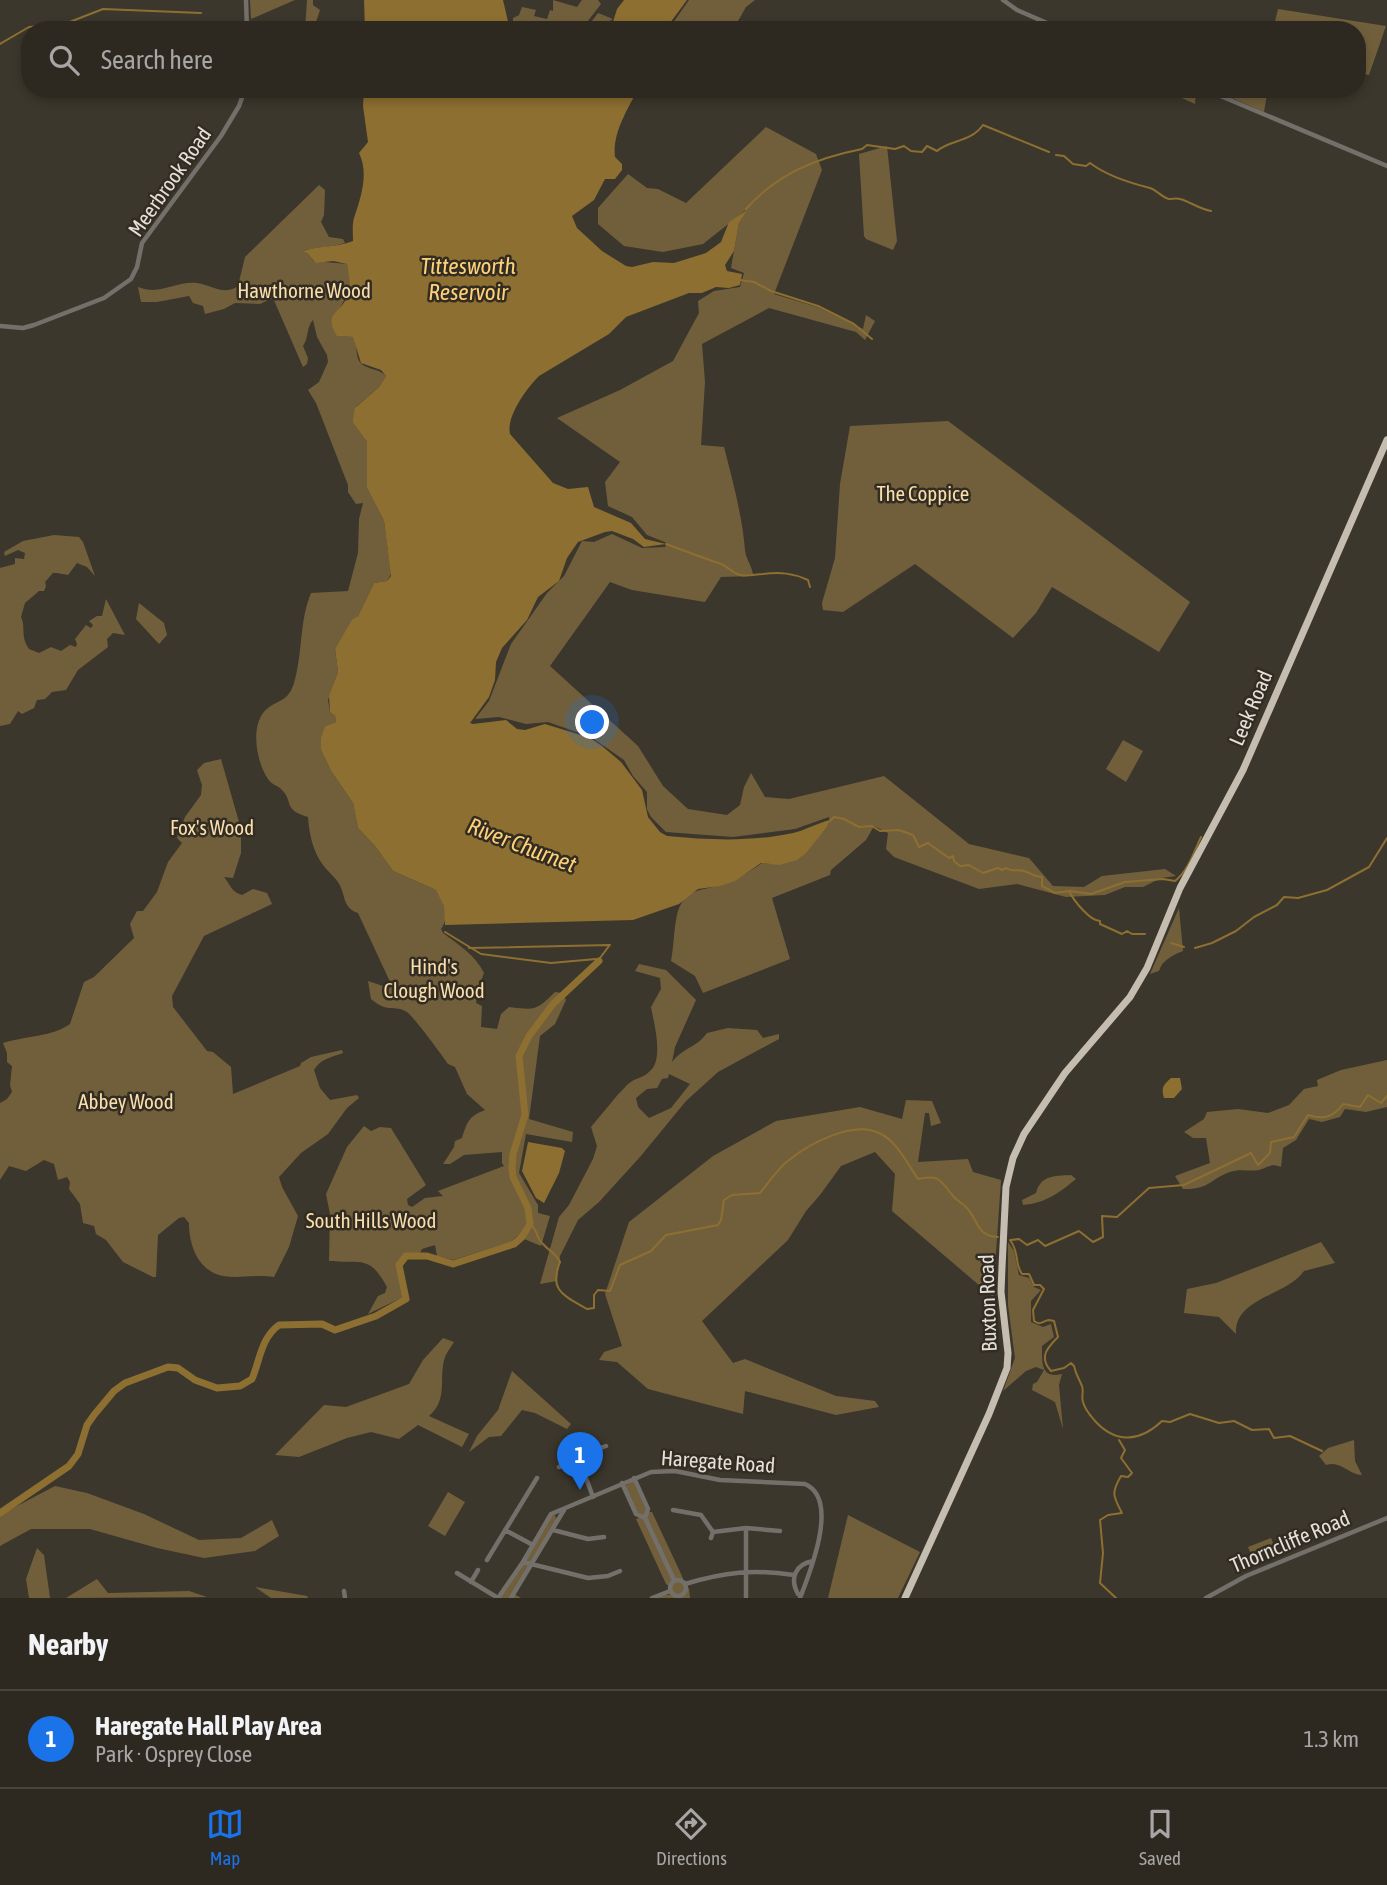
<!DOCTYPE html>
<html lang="en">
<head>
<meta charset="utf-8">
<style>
	body { margin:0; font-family:"Asap Condensed",sans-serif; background:#39352e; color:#f1f3f6 }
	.you { position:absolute; left:593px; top:723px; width:24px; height:24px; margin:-18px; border:5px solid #fff; border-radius:50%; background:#1a73e8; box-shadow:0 0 0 10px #1a73e833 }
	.badge { display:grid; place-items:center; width:46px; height:46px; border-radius:50%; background:#1a73e8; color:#fff; font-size:23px; font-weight:700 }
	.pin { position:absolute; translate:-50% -58px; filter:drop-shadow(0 2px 4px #0008) }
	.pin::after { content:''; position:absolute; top:37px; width:24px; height:21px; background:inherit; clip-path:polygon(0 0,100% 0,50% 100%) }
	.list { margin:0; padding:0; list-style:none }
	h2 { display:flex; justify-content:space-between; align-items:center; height:91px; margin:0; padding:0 28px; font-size:30px }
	h2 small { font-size:23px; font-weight:400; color:#a7a6a5 }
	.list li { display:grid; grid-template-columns:46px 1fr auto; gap:21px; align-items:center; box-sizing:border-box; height:98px; padding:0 28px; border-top:2px solid #48453f }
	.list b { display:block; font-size:26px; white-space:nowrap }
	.list p { margin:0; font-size:23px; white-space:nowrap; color:#a7a6a5 }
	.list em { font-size:23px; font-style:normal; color:#a7a6a5 }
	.icon { flex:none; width:38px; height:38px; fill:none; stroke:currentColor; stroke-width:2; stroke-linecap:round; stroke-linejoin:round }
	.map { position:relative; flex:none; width:1387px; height:1598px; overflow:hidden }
	.search { position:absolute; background:#2d2921; box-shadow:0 4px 10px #0003; left:21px; right:21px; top:21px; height:77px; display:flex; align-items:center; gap:18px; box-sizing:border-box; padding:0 24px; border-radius:28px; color:#a7a6a5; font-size:26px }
	.sheet { height:189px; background:#2d2921 }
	nav { display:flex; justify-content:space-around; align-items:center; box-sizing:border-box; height:98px; border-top:2px solid #48453f; background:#2d2921; font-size:19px; color:#a7a6a5 }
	nav a { display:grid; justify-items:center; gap:4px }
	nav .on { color:#1a73e8 }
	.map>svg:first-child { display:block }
	.green { fill:#715f3c; fill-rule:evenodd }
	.water { fill:#8d6f31 }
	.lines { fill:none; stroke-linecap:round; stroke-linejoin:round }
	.stream { stroke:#8d6f31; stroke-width:2 }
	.river { stroke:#8d6f31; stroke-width:7 }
	.minor { stroke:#73706b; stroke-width:4.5 }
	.highway { stroke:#c5bdb0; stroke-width:7 }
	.labels { text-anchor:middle; stroke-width:5; stroke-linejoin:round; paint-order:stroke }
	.street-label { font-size:21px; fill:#e4e0d9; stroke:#322c22 }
	.park-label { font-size:21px; fill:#fadfad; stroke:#322c22 }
	.water-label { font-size:23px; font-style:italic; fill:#fed179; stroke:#322c22 }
</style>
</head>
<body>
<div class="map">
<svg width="1387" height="1598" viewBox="0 0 1387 1598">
	<rect width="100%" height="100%" fill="#3c372c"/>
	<path class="green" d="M250 0H295L251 19Z
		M307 0H313V5L320 10 316 22 320 30H305Z
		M553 0 577 7 582 0H598L601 4 581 30H513V18L519 15 522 7 536 10 534 16 547 19 550 10 553 11Z
		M689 0H755L746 7 733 30H668Z
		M1278 9 1386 26 1369 75 1357 73V30H1273Z
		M598 13 613 19 595 30H585Z
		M1162 89H1196L1195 104Z
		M1212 89H1268L1264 112Z
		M766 127 816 154 822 170 774 294 817 307 863 329 866 315 875 321 865 340 856 332 769 308 702 344 705 382 701 445 724 447C733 482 742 515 745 550 746 560 753 567 753 576L721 577 705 602 632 590 610 582 550 666 638 746 663 786 688 809 727 815 740 805 744 787 751 773 765 797 789 799 884 776 969 844 1029 858 1053 886 1084 887 1102 876 1165 869 1176 876 1161 878 1143 887H1125L1105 895 1066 897 1017 884 979 889 894 857 886 849 888 833 874 826 866 840 831 870 830 875 772 898 790 959 703 993 695 976 671 961C674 946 674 924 678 911 686 889 699 891 717 886 733 882 749 872 762 863 789 866 803 859 819 836 825 829 830 826 829 817L795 829 733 837 666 832 651 817 647 809V792L633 776 624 760 591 737 548 722 526 724 499 717 475 719 489 701 511 644 547 593 564 576 582 541 594 542 612 534 642 548 665 547 667 543 647 535 632 517 608 506 605 482 620 462 557 418 620 390 673 361 699 313 698 301 714 291 740 287 744 273 731 268 739 223 746 210 703 244 663 252 624 246 598 224V208L628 174 647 188 658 189 686 203Z
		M887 146 897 241 893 250 866 239 864 236 859 154Z
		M319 185 325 190 324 215 321 222 329 237 343 239 345 243C329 248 316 246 301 252L307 253 314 261 347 264C355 293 342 300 332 324L339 336 353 337C358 344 355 353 359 361 365 370 379 368 386 376L379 387 357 406 353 418V423L367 442V488L384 521 391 574 387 581 374 583 358 616 335 649 338 672 328 700 330 712 335 716 336 722 325 726 321 750 331 771 353 803 358 828 375 846 393 871 436 890C444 901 450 917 441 929L443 933C459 945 475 955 484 973L478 989 476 1003 482 1006 481 1027 497 1029 501 1014 509 1007C535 1010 536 1011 555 992L562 993 566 1000 555 1024 540 1036 529 1119 573 1132 572 1142 526 1134 519 1173 538 1205V1213L550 1216 541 1246 517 1236 511 1242 453 1260 437 1256 435 1245 422 1249 420 1253 406 1254 397 1265 402 1280 400 1281 403 1297 368 1314 378 1296 385 1293 387 1287C369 1254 362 1264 329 1261L330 1214 326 1194 347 1147 364 1126 371 1131 380 1127 391 1128 426 1185 407 1199 408 1205 412 1207 425 1198 443 1196 438 1191 504 1166 502 1163V1152L464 1155 450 1164H443L454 1147 455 1141 462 1138C467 1122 469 1116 485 1110L467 1094 455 1067 448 1064C442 1055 413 1016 407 1012 394 1004 388 1014 371 999L368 981 389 988 392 986 358 913C342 908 346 894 338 882 334 876 327 871 323 865 313 852 309 833 308 817 281 809 295 801 280 788 276 785 271 784 268 779 256 762 249 722 268 708 282 698 288 701 294 683 303 653 299 622 311 593L348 591 358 553 359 519 363 503 356 504 348 492V485L316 403 308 390 319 382 328 362 327 355 317 337 313 320C306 327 309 338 303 346L308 358 307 364 303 367 273 298 260 304 235 303 224 309 205 314 203 306 193 303 189 296 157 302H141L138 287C160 296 175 281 197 283 211 285 224 296 238 286L245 257Z
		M948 421 1190 602 1159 652 1052 587 1036 613 1013 638 915 564 843 612 823 610 822 603 835 558 840 484 850 426Z
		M54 535 79 537 83 542 95 576 87 567 77 563 68 575 57 573H53L45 582 46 586 44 591H39L25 603 21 617C26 627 20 636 29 649L39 653 51 647 61 651 70 645 76 647 77 644 75 639 86 625 91 628 93 625 89 621 97 616H102L106 599 125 635 113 633 107 639 108 647 78 670 66 690 52 692 45 699 37 700 34 708 22 714 18 711 10 724 0 726V568L15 564V558L24 559 25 553 18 550 5 556 4 552 23 541Z
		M139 603 164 623 167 635 159 644 136 619Z
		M1123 740 1143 751 1126 782 1106 769Z
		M221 759 241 829V853L233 878 224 877C231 885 230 891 242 895L253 889 267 893 272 904 204 936 172 996 173 1007 207 1051 213 1052 231 1067 233 1094 300 1066 301 1063 311 1057 342 1050 343 1053C332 1057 320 1059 314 1070L320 1088 330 1100 357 1095 359 1098 347 1108 328 1134 301 1153 279 1177 282 1187 298 1216 289 1247 274 1277C257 1274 239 1279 223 1276 198 1271 189 1245 189 1223L184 1217 179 1218 158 1235 156 1277H153L123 1262 106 1240 96 1234 94 1226 83 1223 80 1204 69 1189 70 1182 67 1177 58 1180 54 1164 44 1160 26 1171 9 1166 0 1180V1103L7 1099 12 1092 10 1085 12 1066 7 1062V1053L3 1043C25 1036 52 1037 70 1024L84 982 94 977 134 938 130 924 137 911H143L157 892 168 862 182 843 177 838 185 817 201 795 202 785 197 770 204 763Z
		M1179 908 1183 951C1173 955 1162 960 1159 971L1150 974Z
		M639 964 666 970 696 1000 675 1047 672 1062C685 1046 695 1049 707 1033L728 1028 757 1030 763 1038 779 1034V1039L718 1072 686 1101 640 1157 599 1202 578 1220 560 1256 557 1281 540 1284 559 1217 569 1205 593 1159 597 1146 591 1127C603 1113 614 1098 627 1085 634 1078 644 1078 650 1071 664 1059 654 1023 651 1007L661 989 660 978 635 971ZM669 1074 690 1084 671 1108 649 1118 638 1107 636 1098 647 1089 657 1088 662 1079 668 1078Z
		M1387 1060V1107L1366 1112 1345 1109 1340 1117 1322 1122 1309 1119 1296 1140 1283 1148 1281 1167C1271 1163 1268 1167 1259 1170 1250 1172 1240 1168 1230 1172 1210 1179 1209 1190 1183 1189L1175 1176 1210 1163 1206 1138H1193L1184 1132 1204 1119 1207 1112 1238 1109 1268 1113 1289 1105 1304 1089 1318 1086 1317 1080 1341 1070Z
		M906 1100 932 1101 941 1123 931 1126 929 1113H925L918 1162 968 1159 973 1172 1001 1180 993 1297 892 1211 895 1174 875 1152 841 1166 820 1195 806 1211 788 1240 702 1321 733 1363 745 1359 836 1396 875 1401 879 1407 836 1415 745 1391 743 1414 648 1389 617 1362 599 1360 604 1352 622 1346 605 1294 629 1222 713 1156 776 1121 860 1107 902 1119Z
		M1071 1175 1076 1179C1059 1193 1046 1203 1023 1205L1022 1200 1036 1193C1041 1175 1054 1176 1071 1175Z
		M1008 1242 1014 1251 1019 1275 1029 1278 1034 1287 1041 1290 1031 1301V1322L1043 1327 1051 1324 1054 1337 1042 1346C1042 1364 1041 1379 1062 1374L1059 1385 1063 1429 1055 1402 1032 1390 1033 1384 1037 1382 1044 1370 1036 1367 1026 1371 1003 1391 1015 1358 1008 1305Z
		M1321 1242 1335 1263 1304 1271C1287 1296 1234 1297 1236 1334L1219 1317 1184 1313 1187 1289 1216 1283Z
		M443 1338 454 1342C451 1347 447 1352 445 1357 438 1377 449 1399 429 1416L469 1434 462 1447 418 1425 399 1439 371 1432 347 1438 299 1457 275 1455 324 1405 346 1407 409 1384 423 1360Z
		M512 1371 571 1424 567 1429 535 1413 522 1410 501 1436 489 1437 469 1452 477 1436 498 1410Z
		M1354 1440 1355 1461 1362 1475C1349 1475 1341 1460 1326 1465L1319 1456 1328 1448Z
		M633 1481 647 1512H652L682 1576 686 1589 689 1588 690 1598H652L665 1593 666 1595 673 1594 669 1586 666 1584 636 1519 644 1516 637 1512 625 1486Z
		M55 1486 87 1493 144 1514 199 1540 241 1538 272 1520 279 1536 255 1551 204 1558 157 1548 90 1529H31L0 1546V1515Z
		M448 1492 465 1502 445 1536 428 1526Z
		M555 1515 557 1521 514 1594 521 1598H498L549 1516Z
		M848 1515 920 1552 898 1598H828Z
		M1271 1538 1278 1555 1255 1564 1248 1547Z
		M37 1548 44 1555 50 1598H29L26 1579Z
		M97 1579 108 1593 189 1591 207 1597 66 1598Z
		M255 1587 307 1596 308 1598H271Z"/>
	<path class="water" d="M364 0H503L510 30H365Z
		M624 0H687L670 23 668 30H597L613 22 617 9Z
		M364 89H638C628 109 612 133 615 157L622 164V170L615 179H605L594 200 572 216 577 228 602 251 626 266 632 267 653 262 674 263 706 253 721 242 729 222 747 210 739 223 734 251 725 265 727 271 742 274 740 285 729 288 716 287 702 293H689L626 317 609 334 539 376C527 388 506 416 510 434L553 483 568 489 588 487 594 507 631 523 645 539 666 544 644 547 633 539 612 531 605 532 578 542 567 558 559 581 538 597 527 620 502 648 496 662 495 680 489 697 470 723 473 724 506 720 517 729 525 730 545 724 590 738 602 746 621 762 642 790 648 817 660 832 667 836C709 840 752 842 793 833 806 830 817 823 830 820L827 827 806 853 797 860 779 865 761 863 735 881 720 886 698 889 679 904 633 920 445 925 444 906 436 890 393 871 375 846 358 828 353 803 331 771 321 750V738L325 726 336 722 335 716 330 712 329 696 338 672 335 649 352 620 358 616 374 583 387 581 391 576 384 521 367 488V442L353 423V418L355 408 379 387 386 376 381 370 361 363 353 337 337 336C323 313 340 314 347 297 351 288 349 273 347 264L333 261 316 263 307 253 301 252C318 245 335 248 353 241 353 234 352 225 354 218 361 197 369 173 359 153L368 142 363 106Z
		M1171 1078H1180L1182 1089 1174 1098H1164C1161 1088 1163 1085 1171 1078Z
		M528 1142 562 1148 565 1151 559 1173 544 1203 536 1198 522 1171Z"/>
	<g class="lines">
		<path class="stream" d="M0 44 29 27 67 23 103 9 201 13
			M1056 155 1064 156 1073 164 1086 166 1090 163C1107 176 1130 183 1150 188 1157 190 1161 197 1169 199 1173 199 1176 198 1180 199 1191 202 1199 209 1211 211
			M746 209C778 173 817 158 862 149L867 145 895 149 904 146 911 151 922 152 927 146 937 151C951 139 970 143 983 125L1049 152
			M740 280 754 282 771 291 818 306 854 324 872 339
			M666 544 715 562C725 563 730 572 740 575 747 577 756 574 763 574 780 572 793 573 808 580L810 587
			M830 821 834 817 844 819 859 827 872 826 880 831 899 830 913 835 919 847 928 843 949 858 953 856 954 861 960 866 969 865 983 873 998 868 1002 870 1006 868C1014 873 1019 868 1027 872 1033 874 1034 877 1042 877V886L1055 893 1069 891
			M445 932 481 954 551 963 596 959
			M1145 934H1132L1127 931 1122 934 1100 924V921C1090 921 1074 901 1069 891L1091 894 1125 882 1163 879 1175 881C1188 871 1194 852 1201 837
			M1171 943 1184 947
			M469 948 610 945
			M1195 948 1212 943 1236 931 1254 917 1277 905 1284 897 1298 898 1327 890 1369 867 1387 838
			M600 958 609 946
			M530 1224C538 1230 536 1238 543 1244 549 1251 556 1253 560 1262 548 1291 565 1296 587 1309L594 1308V1295L598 1290 610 1291 620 1265 651 1251 666 1235 718 1225 721 1220 724 1200 732 1195 760 1193C769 1182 778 1168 789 1160 809 1144 853 1120 879 1133 897 1141 907 1163 918 1179 941 1174 940 1181 954 1197 958 1201 963 1204 967 1208 979 1222 977 1236 998 1237
			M1010 1240C1020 1253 1014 1263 1022 1274H1029L1034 1285H1040L1044 1289 1033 1310 1034 1321C1041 1326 1042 1321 1049 1320L1054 1321 1058 1337C1048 1347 1038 1357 1051 1371L1064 1368 1071 1363 1074 1366C1076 1375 1079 1379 1082 1386 1084 1391 1081 1397 1083 1402 1085 1410 1090 1415 1095 1421 1116 1444 1140 1442 1162 1421L1170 1422 1190 1414 1219 1423 1234 1421 1252 1430 1269 1429 1274 1438 1290 1436 1322 1451
			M1011 1240 1019 1239 1027 1245 1038 1240 1045 1246 1079 1231 1093 1242 1103 1237 1102 1216 1117 1217 1149 1188 1184 1185 1251 1153 1258 1165 1270 1153 1271 1142 1294 1137 1308 1115C1325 1120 1333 1117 1343 1104L1360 1107 1368 1095 1381 1103 1387 1096
			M1116 1598 1100 1583 1103 1553 1100 1520 1108 1515 1122 1513C1113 1496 1111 1493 1121 1476L1128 1477 1132 1473 1121 1458 1125 1450 1119 1440"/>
		<path class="river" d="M0 1513 69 1466 78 1454 87 1425 94 1415 114 1391 125 1383 168 1367 178 1368 195 1380 217 1388 240 1386 252 1379C260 1360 261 1338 279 1325L322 1324 335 1330 376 1316 406 1299 399 1265 406 1256H427L453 1264 514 1244 522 1237 530 1224 528 1208 513 1177 512 1168 513 1154 525 1115 519 1056 529 1036 553 1004 599 961"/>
		<path class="minor" d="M246 0 247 30
			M1003 0 1017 10 1063 30
			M1204 89 1387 166
			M0 326 23 328 34 325 104 298 131 279 137 267 142 243 221 136 239 106 245 89
			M559 1467 580 1460
			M622 1483 636 1514 645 1518 648 1509 634 1478
			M593 1497 578 1456 606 1446
			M673 1510 701 1515 713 1532
			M645 1518 674 1580
			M505 1530 533 1545
			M553 1530 588 1539 604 1537
			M711 1538 713 1532 746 1528 780 1531
			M487 1560 537 1478
			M523 1562 588 1578 608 1576 620 1571
			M457 1573 498 1598
			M670 1588a8 8 0 1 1 16 0a8 8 0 1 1-16 0Z
			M471 1582 478 1570
			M685 1584C725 1572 753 1569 794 1575
			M344 1591 345 1598
			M801 1595 798 1594C789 1578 796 1564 813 1561
			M498 1598 523 1562 551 1514 651 1472 675 1471 720 1480 805 1484C840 1499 810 1572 800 1598
			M511 1598 564 1510
			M652 1598 670 1591
			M746 1598V1528
			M1206 1598 1246 1576 1387 1518"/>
		<path class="highway" d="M905 1598 989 1414 1007 1368 1008 1353 1001 1292 1002 1267 1006 1187 1013 1158 1024 1134 1065 1073 1130 997 1147 968 1180 888 1243 770 1387 440"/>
	</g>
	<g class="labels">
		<g class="street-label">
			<text transform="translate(170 182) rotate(-55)" y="7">Meerbrook Road</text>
			<text transform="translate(1251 708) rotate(-67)" y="7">Leek Road</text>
			<text transform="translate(988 1303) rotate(-92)" y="7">Buxton Road</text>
			<text transform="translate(718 1462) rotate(4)" y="7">Haregate Road</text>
			<text transform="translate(1290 1542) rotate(-23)" y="7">Thorncliffe Road</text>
		</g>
		<g class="park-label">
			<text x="304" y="298">Hawthorne Wood</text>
			<text x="923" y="501">The Coppice</text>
			<text x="212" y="835">Fox's Wood</text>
			<text x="434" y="974">Hind's<tspan x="434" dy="24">Clough Wood</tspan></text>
			<text x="126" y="1109">Abbey Wood</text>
			<text x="371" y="1228">South Hills Wood</text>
		</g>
		<g class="water-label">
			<text x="468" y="274">Tittesworth<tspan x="468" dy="26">Reservoir</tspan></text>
			<text transform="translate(522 845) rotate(21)" y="8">River Churnet</text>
		</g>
	</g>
</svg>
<div class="you"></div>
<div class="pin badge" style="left:580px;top:1490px">1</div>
<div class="search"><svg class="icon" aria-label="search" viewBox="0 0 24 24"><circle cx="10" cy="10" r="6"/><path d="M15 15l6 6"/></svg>Search here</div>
</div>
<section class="sheet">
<h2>Nearby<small></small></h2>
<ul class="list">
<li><span class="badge">1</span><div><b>Haregate Hall Play Area</b><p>Park · Osprey Close</p></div><em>1.3 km</em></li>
</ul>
</section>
<nav>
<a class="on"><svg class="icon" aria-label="map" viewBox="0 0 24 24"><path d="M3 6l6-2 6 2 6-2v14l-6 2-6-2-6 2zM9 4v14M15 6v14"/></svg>Map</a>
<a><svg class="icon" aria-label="directions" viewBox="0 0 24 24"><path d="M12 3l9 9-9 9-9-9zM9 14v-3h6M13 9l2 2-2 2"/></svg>Directions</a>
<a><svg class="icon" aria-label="saved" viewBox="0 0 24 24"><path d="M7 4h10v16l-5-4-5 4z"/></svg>Saved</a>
</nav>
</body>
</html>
